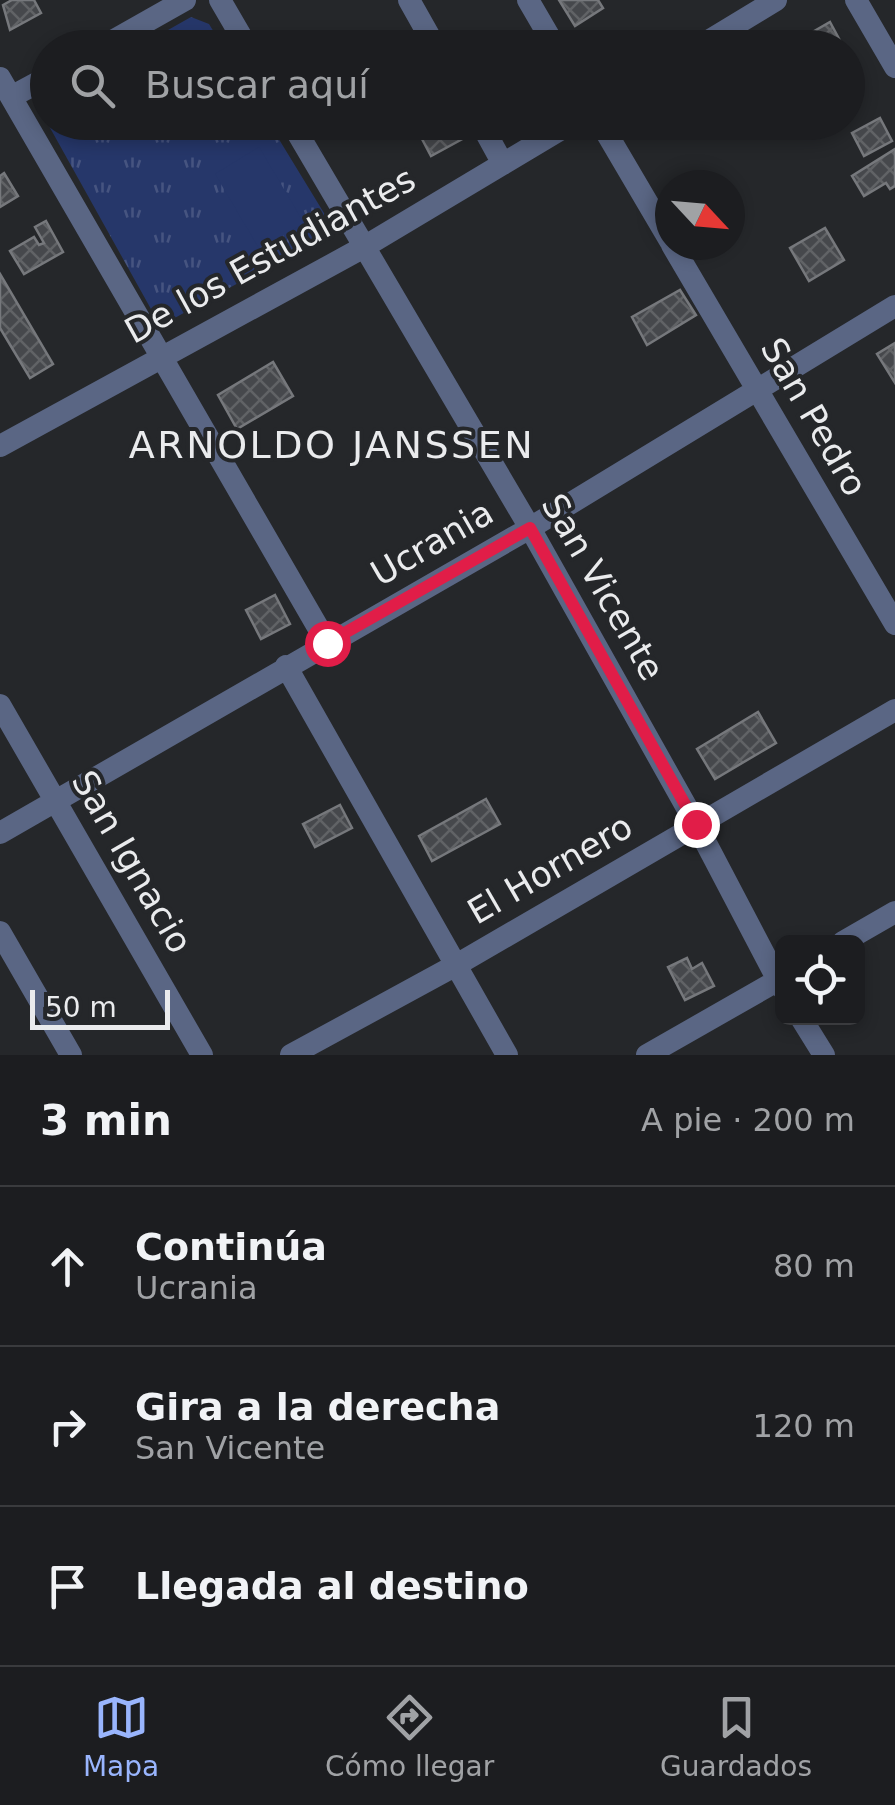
<!DOCTYPE html>
<html lang="es">
<head>
<meta charset="utf-8">
<style>
	body { margin:0; font-family:"DejaVu Sans",sans-serif; background:#252629; color:#f1f3f6 }
	.controls { position:absolute; right:30px; bottom:30px; display:grid; overflow:hidden; border-radius:15px; box-shadow:0 5px 15px #0003 }
	.controls button { width:90px; height:90px; display:grid; place-items:center; padding:0; border:0; border-bottom:2px solid #3a3b3e; background:#1c1d20; color:#f1f3f6; font:50px sans-serif }
	.compass { position:absolute; left:655px; top:170px; width:90px; height:90px; border-radius:50%; background:#1c1d20; box-shadow:0 5px 15px #0003; rotate:116deg }
	.scale { position:absolute; left:30px; bottom:25px; width:140px; box-sizing:border-box; padding-left:10px; border:5px solid #eaebed; border-top:0; font-size:28px; line-height:35px; white-space:nowrap; color:#eaebed; -webkit-text-stroke:8px #25272a; paint-order:stroke }
	.stop { position:absolute; width:30px; height:30px; margin:-22px; border:8px solid #e11d48; border-radius:50%; background:#fff }
	.stop.end { background:#e11d48; border-color:#fff; box-shadow:0 2px 10px #0008 }
	.list { margin:0; padding:0; list-style:none }
	h2 { display:flex; justify-content:space-between; align-items:center; height:130px; margin:0; padding:0 40px; font-size:42px }
	h2 small { font-size:32px; font-weight:400; color:#a0a2a5 }
	.list li { display:grid; grid-template-columns:65px 1fr auto; gap:30px; align-items:center; box-sizing:border-box; height:160px; padding:0 40px; border-top:2px solid #3a3b3e }
	.list b { display:block; font-size:38px; white-space:nowrap }
	.list p { margin:0; font-size:32px; white-space:nowrap; color:#a0a2a5 }
	.list em { font-size:32px; font-style:normal; color:#a0a2a5 }
	.icon { flex:none; width:55px; height:55px; fill:none; stroke:currentColor; stroke-width:2; stroke-linecap:round; stroke-linejoin:round }
	.map { position:relative; flex:none; width:895px; height:1055px; overflow:hidden }
	.search { position:absolute; background:#1c1d20; box-shadow:0 5px 15px #0003; left:30px; right:30px; top:30px; height:110px; display:flex; align-items:center; gap:25px; box-sizing:border-box; padding:0 35px; border-radius:55px; color:#a0a2a5; font-size:38px }
	.sheet { height:610px; background:#1c1d20 }
	nav { display:flex; justify-content:space-around; align-items:center; box-sizing:border-box; height:140px; border-top:2px solid #3a3b3e; background:#1c1d20; font-size:28px; color:#a0a2a5 }
	nav a { display:grid; justify-items:center; gap:5px }
	nav .on { color:#99b5fd }
	.map>svg:first-child { display:block }
	.grass { fill:url(#grass-tufts) }
	.pitch { fill:#26376a }
	.building { fill:url(#building-cross-hatch); stroke:#76787c; stroke-width:2.5 }
	.lines { fill:none; stroke-linecap:round; stroke-linejoin:round }
	.minor { stroke:#5a6684; stroke-width:22 }
	.route { stroke:#e11d48; stroke-width:12 }
	.labels { text-anchor:middle; stroke-width:8; stroke-linejoin:round; paint-order:stroke }
	.street-label { font-size:35px; fill:#eaebed; stroke:#25272a }
	.neighbourhood-label { font-size:38px; letter-spacing:2.5px; fill:#eaebed; stroke:#25272a }
</style>
</head>
<body>
<div class="map">
<svg width="895" height="1055" viewBox="0 0 895 1055">
	<defs>
		<pattern id="grass-tufts" width="24" height="20" patternUnits="userSpaceOnUse" patternTransform="scale(2.5)"><rect width="24" height="20" fill="#26376a"/><path d="M3 7l-1-3M5 7V3M7 7l1-3M15 17l-1-3M17 17v-4M19 17l1-3" fill="none" stroke="#465480"/></pattern>
		<pattern id="building-cross-hatch" width="8" height="8" patternUnits="userSpaceOnUse" patternTransform="scale(2.5)"><rect width="8" height="8" fill="#46484c"/><path d="M0 0l8 8M0 8l8-8" fill="none" stroke="#616366"/></pattern>
	</defs>
	<rect width="100%" height="100%" fill="#25272a"/>
	<path class="grass" d="M191 17 209 24 223 47H138Z
		M47 105 48 122 269 123 327 218 322 237 171 320 156 318 44 117Z"/>
	<path class="pitch" d="M259 147 304 223 260 250 215 174Z"/>
	<path class="building" d="M12 0H34L41 13 10 30 3 5Z
		M559 0H598L603 8 575 26Z
		M830 22 844 48H810L804 37Z
		M880 118 892 141 864 156 852 133Z
		M451 122H458L466 137 431 156 422 139Z
		M895 149V186L890 189 886 183 864 196 852 176Z
		M4 173 18 196 0 207V176Z
		M46 221 63 252 24 274 10 251 34 237 39 245 44 243 35 227Z
		M825 228 844 260 809 281 790 248Z
		M0 274 53 364 30 378 0 328Z
		M680 290 696 315 647 345 632 317Z
		M895 343V383L877 354Z
		M273 362 293 396 237 429 218 395Z
		M275 595 290 624 261 639 246 610Z
		M758 712 776 743 715 779 697 749Z
		M486 799 500 824 432 861 419 836Z
		M340 805 352 828 315 847 303 824Z
		M687 958 692 969 702 963 714 986 685 1000 668 967Z"/>
	<g class="lines">
		<path class="minor" d="M220 0 248 48
			M409 0 436 48
			M528 0 556 48
			M856 0 895 67
			M100 48 185 0
			M697 48 776 0
			M0 78 327 643
			M11 97 48 77
			M291 122 530 528 696 824 782 988
			M480 122 503 164
			M600 122 670 241
			M672 245 895 624
			M0 446 364 247 573 122
			M286 666 507 1055
			M0 705 202 1055
			M0 833 530 528 895 306
			M0 932 71 1055
			M843 942 895 912
			M801 1018 824 1055
			M291 1055 458 964 895 710
			M647 1055 782 978"/>
	</g>
	<g class="lines">
		<path class="route" d="M327 643 530 528 696 824"/>
	</g>
	<g class="labels">
		<g class="street-label">
			<text transform="translate(270 255) rotate(-29)" y="12">De los Estudiantes</text>
			<text transform="translate(814 417) rotate(60)" y="12">San Pedro</text>
			<text transform="translate(432 543) rotate(-30)" y="12">Ucrania</text>
			<text transform="translate(603 587) rotate(60)" y="12">San Vicente</text>
			<text transform="translate(132 862) rotate(60)" y="12">San Ignacio</text>
			<text transform="translate(550 869) rotate(-30)" y="12">El Hornero</text>
		</g>
		<g class="neighbourhood-label">
			<text x="332" y="458">ARNOLDO JANSSEN</text>
		</g>
	</g>
</svg>
<div class="controls">
<button><svg class="icon" aria-label="locate" viewBox="0 0 24 24"><circle cx="12" cy="12" r="6"/><path d="M12 2v4M12 18v4M2 12h4M18 12h4"/></svg></button>
</div>
<svg class="compass" viewBox="-18 -18 36 36"><path d="M0-13l5 13h-10z" fill="#e53935"/><path d="M0 13l5-13h-10z" fill="#a0a2a5"/></svg>
<div class="scale">50 m</div>
<div class="stop" style="left:327px;top:643px"></div>
<div class="stop end" style="left:696px;top:824px"></div>
<div class="search"><svg class="icon" aria-label="search" viewBox="0 0 24 24"><circle cx="10" cy="10" r="6"/><path d="M15 15l6 6"/></svg>Buscar aquí</div>
</div>
<section class="sheet">
<h2>3 min<small>A pie · 200 m</small></h2>
<ul class="list">
<li><svg class="icon" aria-label="ahead" viewBox="0 0 24 24"><path d="M12 20V5M6 11l6-6 6 6"/></svg><div><b>Continúa</b><p>Ucrania</p></div><em>80 m</em></li>
<li><svg class="icon" aria-label="right" viewBox="0 0 24 24"><path d="M7 20v-9h11M14 6l5 5-5 5"/></svg><div><b>Gira a la derecha</b><p>San Vicente</p></div><em>120 m</em></li>
<li><svg class="icon" aria-label="arrive" viewBox="0 0 24 24"><path d="M6 21V4h12l-3 4 3 4H6"/></svg><div><b>Llegada al destino</b></div></li>
</ul>
</section>
<nav>
<a class="on"><svg class="icon" aria-label="map" viewBox="0 0 24 24"><path d="M3 6l6-2 6 2 6-2v14l-6 2-6-2-6 2zM9 4v14M15 6v14"/></svg>Mapa</a>
<a><svg class="icon" aria-label="directions" viewBox="0 0 24 24"><path d="M12 3l9 9-9 9-9-9zM9 14v-3h6M13 9l2 2-2 2"/></svg>Cómo llegar</a>
<a><svg class="icon" aria-label="saved" viewBox="0 0 24 24"><path d="M7 4h10v16l-5-4-5 4z"/></svg>Guardados</a>
</nav>
</body>
</html>
